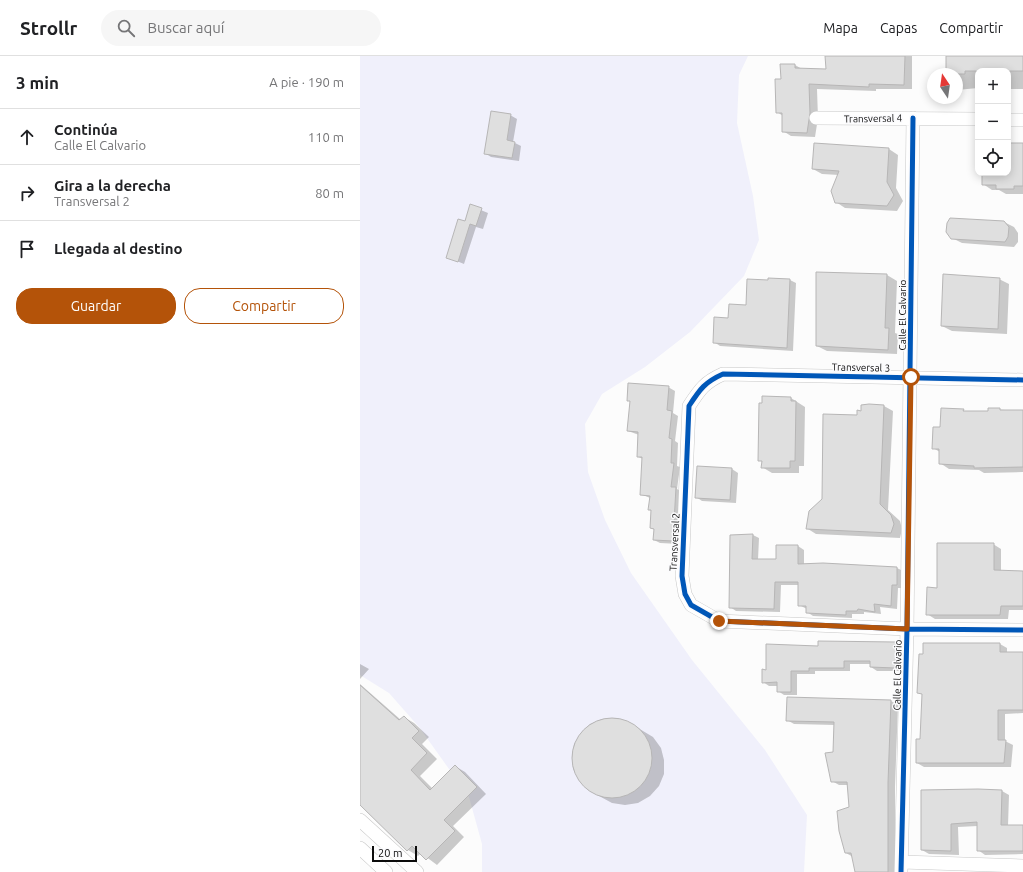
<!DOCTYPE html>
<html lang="es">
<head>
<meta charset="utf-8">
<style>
	body { margin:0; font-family:Ubuntu,sans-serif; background:#f6f6f6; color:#202124 }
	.controls { position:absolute; right:12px; top:12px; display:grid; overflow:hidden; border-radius:8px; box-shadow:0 2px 10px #0003 }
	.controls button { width:36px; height:36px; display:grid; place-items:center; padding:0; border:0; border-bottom:1px solid #e0e0e0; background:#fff; color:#202124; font:20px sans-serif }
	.compass { position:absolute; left:567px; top:12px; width:36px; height:36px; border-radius:50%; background:#fff; box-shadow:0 2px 10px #0003; rotate:347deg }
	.scale { position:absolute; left:12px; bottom:10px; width:45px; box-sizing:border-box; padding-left:4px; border:2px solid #0c0c0c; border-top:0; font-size:11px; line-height:14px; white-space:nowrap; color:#0c0c0c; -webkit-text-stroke:3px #fbfbfd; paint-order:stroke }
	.stop { position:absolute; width:12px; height:12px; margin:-9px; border:3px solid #b45309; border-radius:50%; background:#fff }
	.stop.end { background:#b45309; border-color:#fff; box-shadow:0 1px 4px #0008 }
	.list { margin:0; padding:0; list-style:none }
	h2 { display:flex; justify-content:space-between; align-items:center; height:52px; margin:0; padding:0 16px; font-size:17px }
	h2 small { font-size:13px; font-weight:400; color:#757577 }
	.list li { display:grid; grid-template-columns:26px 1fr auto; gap:12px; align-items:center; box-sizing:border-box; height:56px; padding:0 16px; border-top:1px solid #e0e0e0 }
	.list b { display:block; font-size:15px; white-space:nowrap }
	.list p { margin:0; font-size:13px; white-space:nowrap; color:#757577 }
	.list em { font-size:13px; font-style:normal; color:#757577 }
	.actions { display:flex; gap:8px; padding:12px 16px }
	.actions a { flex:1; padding:9px 0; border:1px solid #b45309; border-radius:16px; text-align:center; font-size:14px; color:#b45309 }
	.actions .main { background:#b45309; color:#fff }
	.icon { flex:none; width:22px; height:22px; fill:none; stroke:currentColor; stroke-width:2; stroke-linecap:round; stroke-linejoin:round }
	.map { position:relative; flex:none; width:663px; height:816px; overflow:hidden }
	header { display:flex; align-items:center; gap:24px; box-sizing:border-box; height:56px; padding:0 20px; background:#fff; border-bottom:1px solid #e0e0e0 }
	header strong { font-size:19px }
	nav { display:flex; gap:22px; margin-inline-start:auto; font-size:14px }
	.search { width:280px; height:36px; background:#f6f6f6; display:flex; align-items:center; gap:10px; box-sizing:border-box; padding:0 14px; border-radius:22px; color:#757577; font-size:15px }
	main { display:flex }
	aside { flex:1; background:#fff }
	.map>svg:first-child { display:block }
	.green { fill:#f0f0fb }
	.shadow { fill:#0003 }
	.building { fill:#dfdfdf; stroke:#b7b6b6 }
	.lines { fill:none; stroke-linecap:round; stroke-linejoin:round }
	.street-casing { stroke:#c8c8c8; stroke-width:14 }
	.street { stroke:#fff; stroke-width:13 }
	.cycleway-casing { stroke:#fbfbfd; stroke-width:8 }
	.cycleway { stroke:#0057b8; stroke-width:5 }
	.route { stroke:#b45309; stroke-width:5 }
	.labels { text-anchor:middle; stroke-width:3; stroke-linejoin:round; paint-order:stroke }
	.street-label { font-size:10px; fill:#0c0c0c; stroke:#fbfbfd }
</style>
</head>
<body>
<header>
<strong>Strollr</strong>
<div class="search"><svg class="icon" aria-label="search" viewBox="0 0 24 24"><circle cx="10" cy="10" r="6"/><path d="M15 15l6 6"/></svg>Buscar aquí</div>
<nav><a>Mapa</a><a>Capas</a><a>Compartir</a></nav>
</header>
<main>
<aside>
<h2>3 min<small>A pie · 190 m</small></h2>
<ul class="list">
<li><svg class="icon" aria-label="ahead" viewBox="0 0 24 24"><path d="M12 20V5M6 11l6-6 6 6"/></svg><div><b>Continúa</b><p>Calle El Calvario</p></div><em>110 m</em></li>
<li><svg class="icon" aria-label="right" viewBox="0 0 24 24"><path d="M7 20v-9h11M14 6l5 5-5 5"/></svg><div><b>Gira a la derecha</b><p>Transversal 2</p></div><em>80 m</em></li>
<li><svg class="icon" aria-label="arrive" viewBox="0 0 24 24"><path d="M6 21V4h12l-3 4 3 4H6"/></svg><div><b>Llegada al destino</b></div></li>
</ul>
<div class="actions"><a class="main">Guardar</a><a>Compartir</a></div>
</aside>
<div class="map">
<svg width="663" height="816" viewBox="0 0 663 816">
	<rect width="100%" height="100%" fill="#fcfcfc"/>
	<path class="green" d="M0 0H388L379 19 377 67 393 140 399 184 384 220 330 276 285 311 242 338 225 368 228 416 245 464 271 517 332 604 405 694 447 759 444 816H122V788L109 741 59 671 29 637 0 619Z"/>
	<path class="shadow" d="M466 0H552V33H516V35L457 33 458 62 455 81 431 80 423 75V60L417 56 422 24 421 9H435L442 13 467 14Z
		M587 0H663V33H648V15H618V32L597 34V18H587Z
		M150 59 157 63 153 86 161 90 159 105 131 101 125 97Z
		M648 88H663V138H646L639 134H632L623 128V117H648Z
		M529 93 538 99 536 132 543 145 537 155 485 152 476 146 479 119 462 118 453 113Z
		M111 150 128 157 123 173 116 171 104 208 87 201 105 166Z
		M644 166 654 171 658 177V186L654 191 602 187 592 182Z
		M457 217 527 219 537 225 535 277 538 278 537 298 467 295 457 290Z
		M409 223 430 224 436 227 433 295 360 290 354 286 369 263 387 250 409 226Z
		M639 223 649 228 647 278 592 275 582 270Z
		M308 331 315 335 313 357 318 360 315 385 318 387 317 410 320 411 317 433 322 436 319 488 300 487 294 484 295 474 291 472 292 455 289 454 290 442 281 438 283 403 278 401 279 379 268 375 271 346 268 344Z
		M431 342 445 351 444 410H439V417H412L402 411 403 406 399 404 403 348Z
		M502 350H524L533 355 528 454 540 465 542 473 540 482 456 478 448 473 463 443 498 360 501 356Z
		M629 353 663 355V416L624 417 619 414 589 413 580 407V396L573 392 581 373 603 354 606 356H629Z
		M372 413 378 417 376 447 342 445 336 441Z
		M371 479H393L399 482 398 504H417V490H438L444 494V508H463L537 512 543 515V532H538L537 553 520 551 521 558 504 556V558H492V562L453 560 447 556V553L439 549V529H421L420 556 376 555 370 551Z
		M633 488 641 493V516H663V554H649L648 563H575L567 558 578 533Z
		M536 587 542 591 541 615H517L511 611V608H490V615H455V618H437V639H424L418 635V630H409L403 626 407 615 459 591Z
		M640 588 647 592V597H663V657L645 658V685L653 689 651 711H564L557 707 561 684 563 639 558 636Z
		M0 608 9 613 0 623Z
		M0 628 41 664 44 661 54 667 69 681 62 688 77 703 60 720 72 732 95 710 105 716 126 738 93 770 104 781 77 809 61 797 58 800 48 794 8 756 0 743Z
		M531 645 538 649 535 731V816H496L493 801 486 797 490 752 488 729H479L472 725 475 669 434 668 427 664Z
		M256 662 268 666 293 681 301 692 304 704V718L299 730 290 740 278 747 265 749 252 747 228 734 219 724 213 713 212 700 214 688 221 677 230 668 242 663Z
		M562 735H642L649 739 648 770H663V798L625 799 618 794V770L598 771 599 799 569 798 562 794Z"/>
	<path class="building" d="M465 0H545L544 29 509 28V31L449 28 450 57 447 77 422 76V57H416L415 23H421L420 8H435V12L466 13Z
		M586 0H663V15H605V18H586Z
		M131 55 151 58 147 84 155 86 152 102 124 98Z
		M454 87 529 92 527 126 534 139 527 150 475 147 471 135 479 115 452 113Z
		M648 87H663V130H654V133H636V129H622V117H648Z
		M110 148 122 152 116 170 110 168 98 206 86 202 98 163 105 165Z
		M590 162 644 165 649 171 648 181 645 186 591 183 586 176 587 167Z
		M456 216 527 218 525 272H529L528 294 456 290Z
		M583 218 640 222 638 273 581 270Z
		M408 222 430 223 427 292 353 287 354 261 368 262 369 248 386 249 387 223 408 224Z
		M268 327 309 330 307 354 312 355 309 382 312 383 311 407H314L311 431H316L313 485 293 484 294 473 290 472 291 454H288L290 440 280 439 282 401H277L278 376 267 375 270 345H267Z
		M402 340 431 341V345H436L435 405H430V412H401L402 405H398L399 347H402Z
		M509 348 524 349 520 448 531 459 534 468 531 477 446 473 449 455 462 443 463 358 497 359V354L501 355V349Z
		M581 352 604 353 603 355H628V352H640V354H663V411L614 412V410L579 408V393H572L573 371H580Z
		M337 410 372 412 370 444 335 442Z
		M393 478 392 503H416V489H438V508L463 507 537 511V529H532L531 550 514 548 515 556 498 553 497 555H486V559L446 557V550H438V526H415L414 553 369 552 370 479Z
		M577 487H634V514L663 515V550H641L640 559H566L567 531 577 532Z
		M458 585 536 586 535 612 510 611V605H484V612H449V615H431V636H417V626L402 627V613L406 614V588L458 590Z
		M563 587H640V596H663V654H638V684H646L644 707H556V683H560L562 638 557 637 559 598H563Z
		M0 629 39 664 44 660 59 675 52 682 67 697 51 714 70 734 95 709 117 731 84 764 95 775 66 804 52 790 47 795 0 749Z
		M427 641 531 644 528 727V816H495L491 797H485L479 775 477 755 489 751 487 726H471L465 697 473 696 474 666 426 665Z
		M212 702a40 40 0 1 1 80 0a40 40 0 1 1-80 0Z
		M618 733 642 734 641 769H663V795H617V766L591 768V795L561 794V734Z"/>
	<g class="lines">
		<defs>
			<path id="street" d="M456 62 618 63
				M648 64H663
				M663 324 363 318C345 326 340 333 329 350L322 520 325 538 331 549 359 565 547 573 663 574
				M0 764 57 816
				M0 792 26 816
				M542 806 663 810
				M541 816 547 573 553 62"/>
		</defs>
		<use href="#street" class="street-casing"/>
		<use href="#street" class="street"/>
		<defs>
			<path id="cycleway" d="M663 324 363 318C345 326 340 333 329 350L322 520 325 538 331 549 359 565 547 573 663 574
				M541 816 547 573 553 62"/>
		</defs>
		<use href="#cycleway" class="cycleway-casing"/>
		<use href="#cycleway" class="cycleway"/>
	</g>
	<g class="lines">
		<path class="route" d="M359 565 547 573 551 321"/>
	</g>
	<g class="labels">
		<g class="street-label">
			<text transform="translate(513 62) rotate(-1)" y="4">Transversal 4</text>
			<text transform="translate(542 259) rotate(-90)" y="4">Calle El Calvario</text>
			<text transform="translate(501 311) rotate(1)" y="4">Transversal 3</text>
			<text transform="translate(314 486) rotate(-87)" y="4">Transversal 2</text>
			<text transform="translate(537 619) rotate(-89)" y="4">Calle El Calvario</text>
		</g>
	</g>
</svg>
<div class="controls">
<button>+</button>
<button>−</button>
<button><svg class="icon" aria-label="locate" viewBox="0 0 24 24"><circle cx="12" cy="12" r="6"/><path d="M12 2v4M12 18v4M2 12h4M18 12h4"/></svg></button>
</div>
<svg class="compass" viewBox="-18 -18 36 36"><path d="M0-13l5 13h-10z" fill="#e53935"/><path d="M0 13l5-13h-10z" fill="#757577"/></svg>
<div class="scale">20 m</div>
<div class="stop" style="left:551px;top:321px"></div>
<div class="stop end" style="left:359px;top:565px"></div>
</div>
</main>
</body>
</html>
